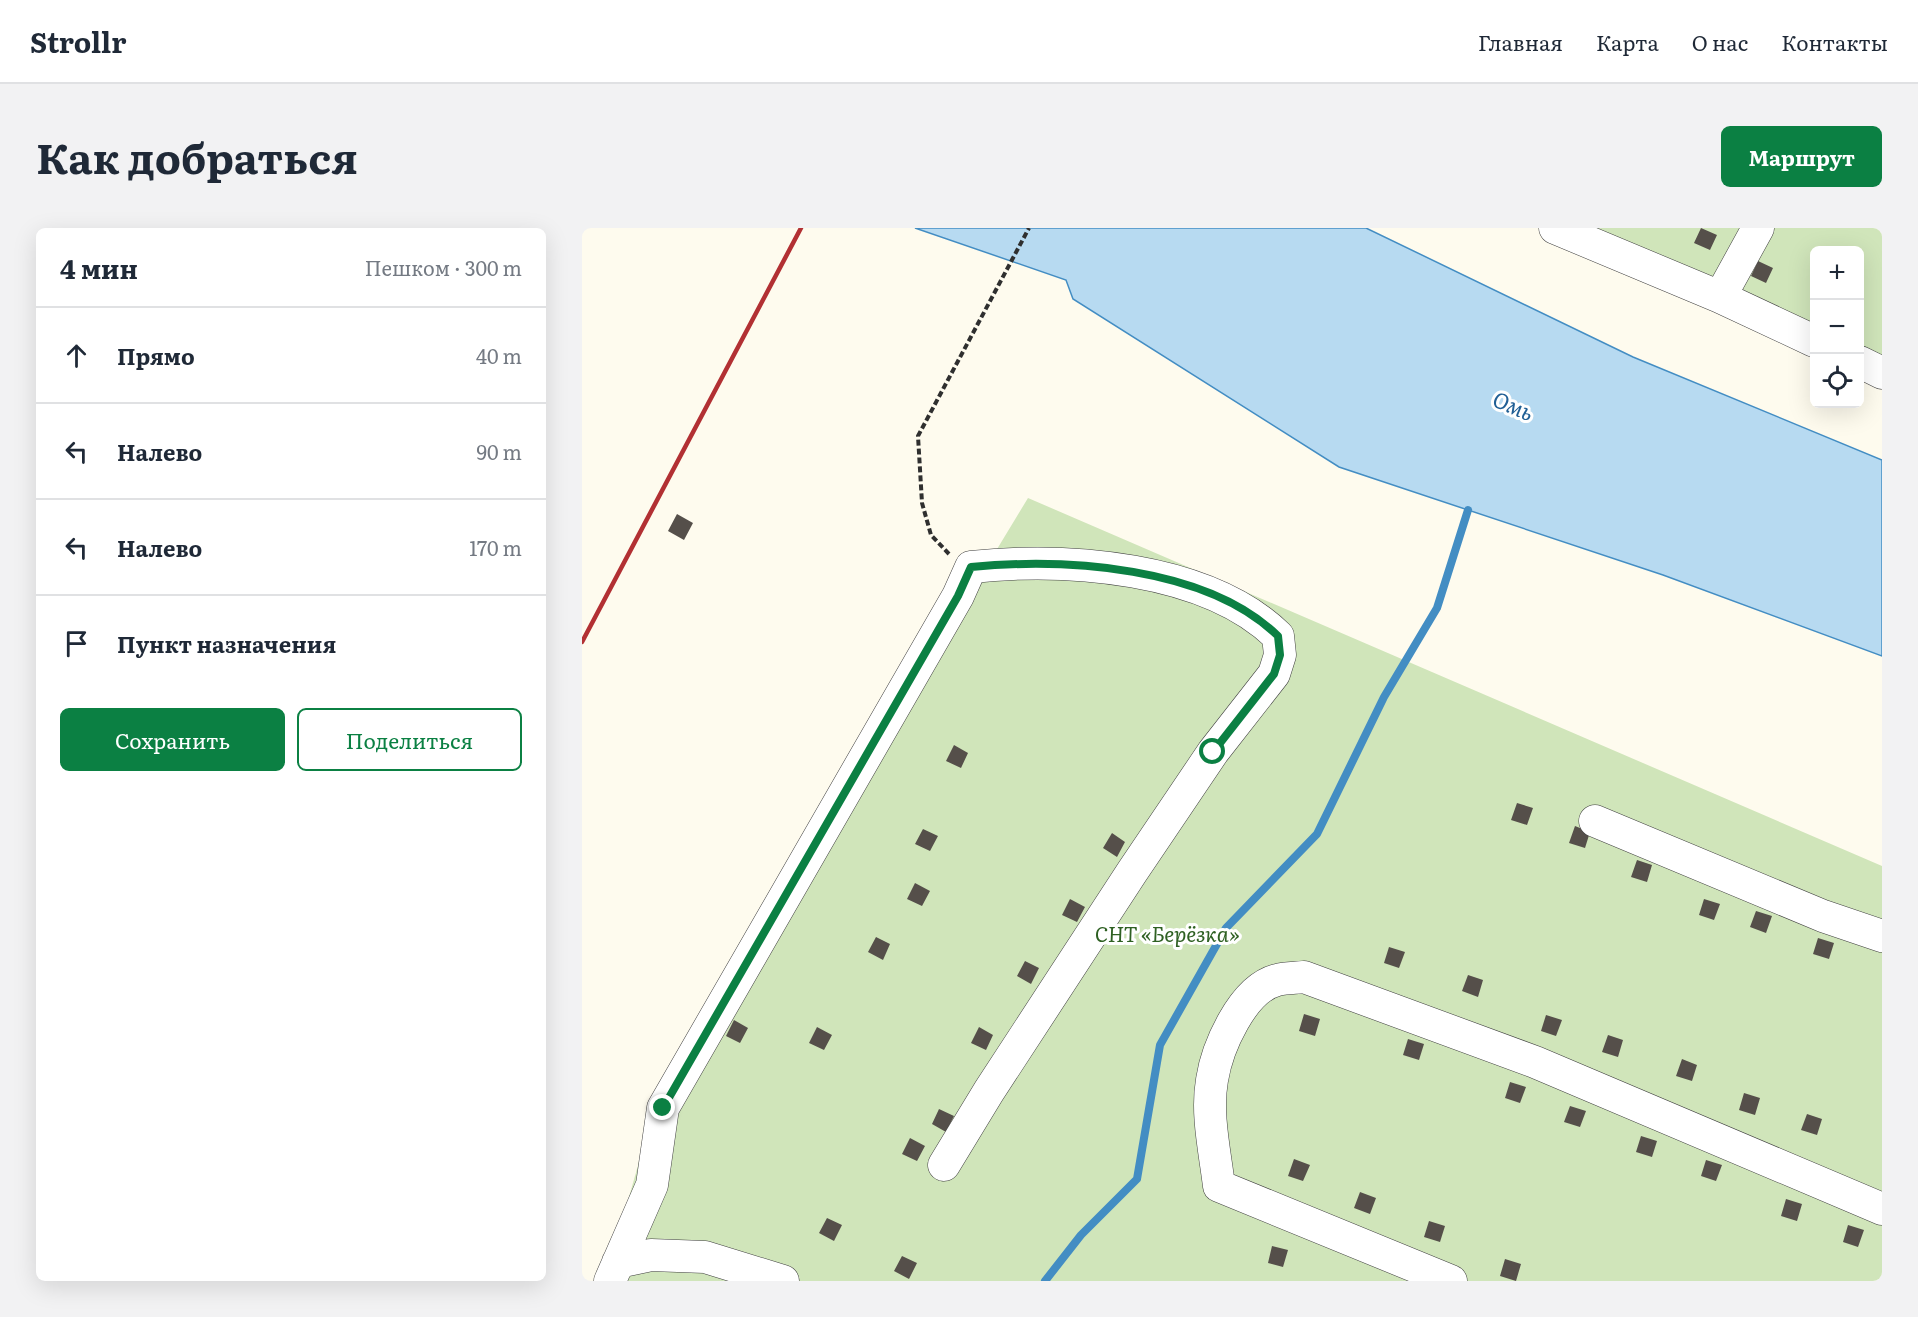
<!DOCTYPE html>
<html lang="ru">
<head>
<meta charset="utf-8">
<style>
	body { margin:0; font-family:Literata,serif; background:#f2f2f3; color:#1f2937 }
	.controls { position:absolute; right:18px; top:18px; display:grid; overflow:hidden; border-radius:9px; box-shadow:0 6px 24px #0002 }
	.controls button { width:54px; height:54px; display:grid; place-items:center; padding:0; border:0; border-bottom:2px solid #e0e1e3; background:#fff; color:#1f2937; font:30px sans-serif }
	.stop { position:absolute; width:18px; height:18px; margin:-14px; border:4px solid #0b8043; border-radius:50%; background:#fff }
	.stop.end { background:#0b8043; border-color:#fff; box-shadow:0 2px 6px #0008 }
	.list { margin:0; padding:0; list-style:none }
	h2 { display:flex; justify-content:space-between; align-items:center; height:78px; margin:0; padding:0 24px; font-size:26px }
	h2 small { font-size:20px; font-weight:400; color:#747a83 }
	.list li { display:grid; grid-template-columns:39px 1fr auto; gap:18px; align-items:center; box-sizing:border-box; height:96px; padding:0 24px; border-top:2px solid #e0e1e3 }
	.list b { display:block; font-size:22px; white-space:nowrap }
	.list em { font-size:20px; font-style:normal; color:#747a83 }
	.actions { display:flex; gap:12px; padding:18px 24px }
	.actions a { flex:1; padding:14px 0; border:2px solid #0b8043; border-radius:9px; text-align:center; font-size:21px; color:#0b8043 }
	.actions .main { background:#0b8043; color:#fff }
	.icon { flex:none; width:33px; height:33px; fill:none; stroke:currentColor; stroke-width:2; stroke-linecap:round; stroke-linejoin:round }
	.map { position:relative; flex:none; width:1300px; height:1053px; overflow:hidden; border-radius:9px }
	header { display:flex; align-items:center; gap:36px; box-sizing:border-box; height:84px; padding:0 30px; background:#fff; border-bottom:2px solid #e0e1e3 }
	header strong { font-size:28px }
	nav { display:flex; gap:33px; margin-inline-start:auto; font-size:21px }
	.intro { display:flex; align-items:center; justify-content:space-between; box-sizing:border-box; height:144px; padding:0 36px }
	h1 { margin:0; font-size:42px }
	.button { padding:15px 27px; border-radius:9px; background:#0b8043; color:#fff; font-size:21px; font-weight:700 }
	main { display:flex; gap:36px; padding:0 36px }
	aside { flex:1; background:#fff; border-radius:9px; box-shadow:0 6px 24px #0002 }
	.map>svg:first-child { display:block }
	.green { fill:#d0e5ba }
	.water { fill:#b7daf1; stroke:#438dc3; stroke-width:1.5 }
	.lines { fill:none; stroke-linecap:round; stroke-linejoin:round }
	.stream { stroke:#438dc3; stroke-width:8 }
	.building { fill:#554f4a }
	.minor-casing { stroke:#404040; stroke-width:33 }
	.path { stroke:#2f2f2f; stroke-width:4; stroke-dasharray:6 3; stroke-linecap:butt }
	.minor { stroke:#fff; stroke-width:32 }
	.rail { stroke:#b23033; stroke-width:4.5 }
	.route { stroke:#0b8043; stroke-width:8 }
	.labels { text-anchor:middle; stroke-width:6; stroke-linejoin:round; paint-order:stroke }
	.park-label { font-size:21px; font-style:italic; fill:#2e6022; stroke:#fff }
	.water-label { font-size:22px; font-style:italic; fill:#205f95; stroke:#fff }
</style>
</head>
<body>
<header>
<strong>Strollr</strong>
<nav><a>Главная</a><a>Карта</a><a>О нас</a><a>Контакты</a></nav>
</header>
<div class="intro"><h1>Как добраться</h1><a class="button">Маршрут</a></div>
<main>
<aside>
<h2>4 мин<small>Пешком · 300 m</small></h2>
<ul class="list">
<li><svg class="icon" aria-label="ahead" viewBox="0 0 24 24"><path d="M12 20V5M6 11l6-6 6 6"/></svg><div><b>Прямо</b></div><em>40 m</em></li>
<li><svg class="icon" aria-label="left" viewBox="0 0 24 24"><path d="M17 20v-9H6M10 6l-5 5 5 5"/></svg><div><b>Налево</b></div><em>90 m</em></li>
<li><svg class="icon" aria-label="left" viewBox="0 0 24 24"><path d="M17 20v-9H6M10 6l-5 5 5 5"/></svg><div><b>Налево</b></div><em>170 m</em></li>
<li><svg class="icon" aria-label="arrive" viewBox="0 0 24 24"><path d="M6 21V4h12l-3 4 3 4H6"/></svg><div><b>Пункт назначения</b></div></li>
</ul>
<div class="actions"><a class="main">Сохранить</a><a>Поделиться</a></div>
</aside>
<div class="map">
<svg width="1300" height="1053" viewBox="0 0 1300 1053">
	<rect width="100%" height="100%" fill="#fefbee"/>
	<path class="green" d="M998 0H1300V134L1278 124V22H1232V103Z
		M446 270 1300 638V1053H23L69 892Z"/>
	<path class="water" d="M333 0H784L1051 129 1300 232V428L1081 347 757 239 491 71 484 52Z"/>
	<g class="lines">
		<path class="stream" d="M463 1053 499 1007 555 951 578 817 644 700 735 606 802 469 855 380 886 282"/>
	</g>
	<path class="building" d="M1119 0 1135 7 1128 22 1112 15Z
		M1176 33 1191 40 1184 55 1169 48Z
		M95 286 111 295 102 312 86 303Z
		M372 517 386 525 379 540 364 533Z
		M935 575 951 580 945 597 929 592Z
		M993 598 1008 604 1003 620 987 615Z
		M341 601 356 608 348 623 333 616Z
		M530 605 543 614 535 629 521 620Z
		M1055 632 1070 637 1065 654 1049 649Z
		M333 655 348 663 340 678 325 671Z
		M488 671 503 679 495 694 480 687Z
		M1122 671 1138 676 1132 692 1117 687Z
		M1174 683 1190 688 1184 705 1168 699Z
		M294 709 308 716 301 732 286 724Z
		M1236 710 1252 715 1247 731 1231 726Z
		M807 719 823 724 817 740 802 735Z
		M443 733 457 740 449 756 435 748Z
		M886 747 901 752 896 769 880 763Z
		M722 786 738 791 733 808 717 803Z
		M964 787 980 792 974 808 959 803Z
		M152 792 166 800 158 815 144 808Z
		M235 799 250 807 242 822 227 815Z
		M397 799 411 807 404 822 389 815Z
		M1026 807 1041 812 1036 829 1020 824Z
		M826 811 842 816 837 832 821 827Z
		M1100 831 1115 837 1110 853 1094 848Z
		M928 854 944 859 938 875 923 870Z
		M1162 865 1178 870 1173 887 1157 882Z
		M988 878 1004 883 998 899 982 894Z
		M357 881 372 888 364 904 350 896Z
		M1225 886 1240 891 1235 907 1219 902Z
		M1059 908 1075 913 1070 929 1054 924Z
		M328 910 343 918 335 933 320 926Z
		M712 931 728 937 721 953 706 948Z
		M1124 932 1140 937 1134 953 1119 948Z
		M778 964 794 970 788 986 772 980Z
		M1204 971 1220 976 1215 993 1199 988Z
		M245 990 260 997 252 1013 237 1005Z
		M847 993 863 998 858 1014 842 1009Z
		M1266 997 1282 1002 1276 1019 1261 1014Z
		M690 1018 706 1022 701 1039 686 1035Z
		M320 1028 335 1035 327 1051 312 1043Z
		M923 1031 939 1036 934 1053 918 1048Z"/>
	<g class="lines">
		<defs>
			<path id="minor" d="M973 0 1138 69 1232 113
				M1138 69 1176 0
				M1278 134 1300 145
				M1013 593 1241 688 1300 708
				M36 1034 69 1027 123 1029 201 1053
				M28 1053 70 957 81 880 376 368 389 339C484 329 624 338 696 408L698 427 692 446 631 524 550 644 407 863 362 937
				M869 1053 637 958C633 924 624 886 630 852 635 820 660 761 695 752 704 750 714 750 722 749L953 834 1300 981"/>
		</defs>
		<use href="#minor" class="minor-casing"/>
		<path class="path" d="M367 326 349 307 340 275 336 208 447 0"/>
		<use href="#minor" class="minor"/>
		<path class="rail" d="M0 414 219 0"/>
	</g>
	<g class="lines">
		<path class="route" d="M81 880 376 368 389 339C484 330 624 338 696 408L698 427 692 446 631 524"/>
	</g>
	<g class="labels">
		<g class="park-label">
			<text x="585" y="714">СНТ «Берёзка»</text>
		</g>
		<g class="water-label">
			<text transform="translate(931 178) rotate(23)" y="8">Омь</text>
		</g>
	</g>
</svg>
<div class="controls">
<button>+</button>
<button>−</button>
<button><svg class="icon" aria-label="locate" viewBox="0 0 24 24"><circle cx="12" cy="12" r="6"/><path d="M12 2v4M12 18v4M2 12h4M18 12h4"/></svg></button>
</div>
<div class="stop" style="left:631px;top:524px"></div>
<div class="stop end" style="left:81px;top:880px"></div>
</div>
</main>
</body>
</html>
